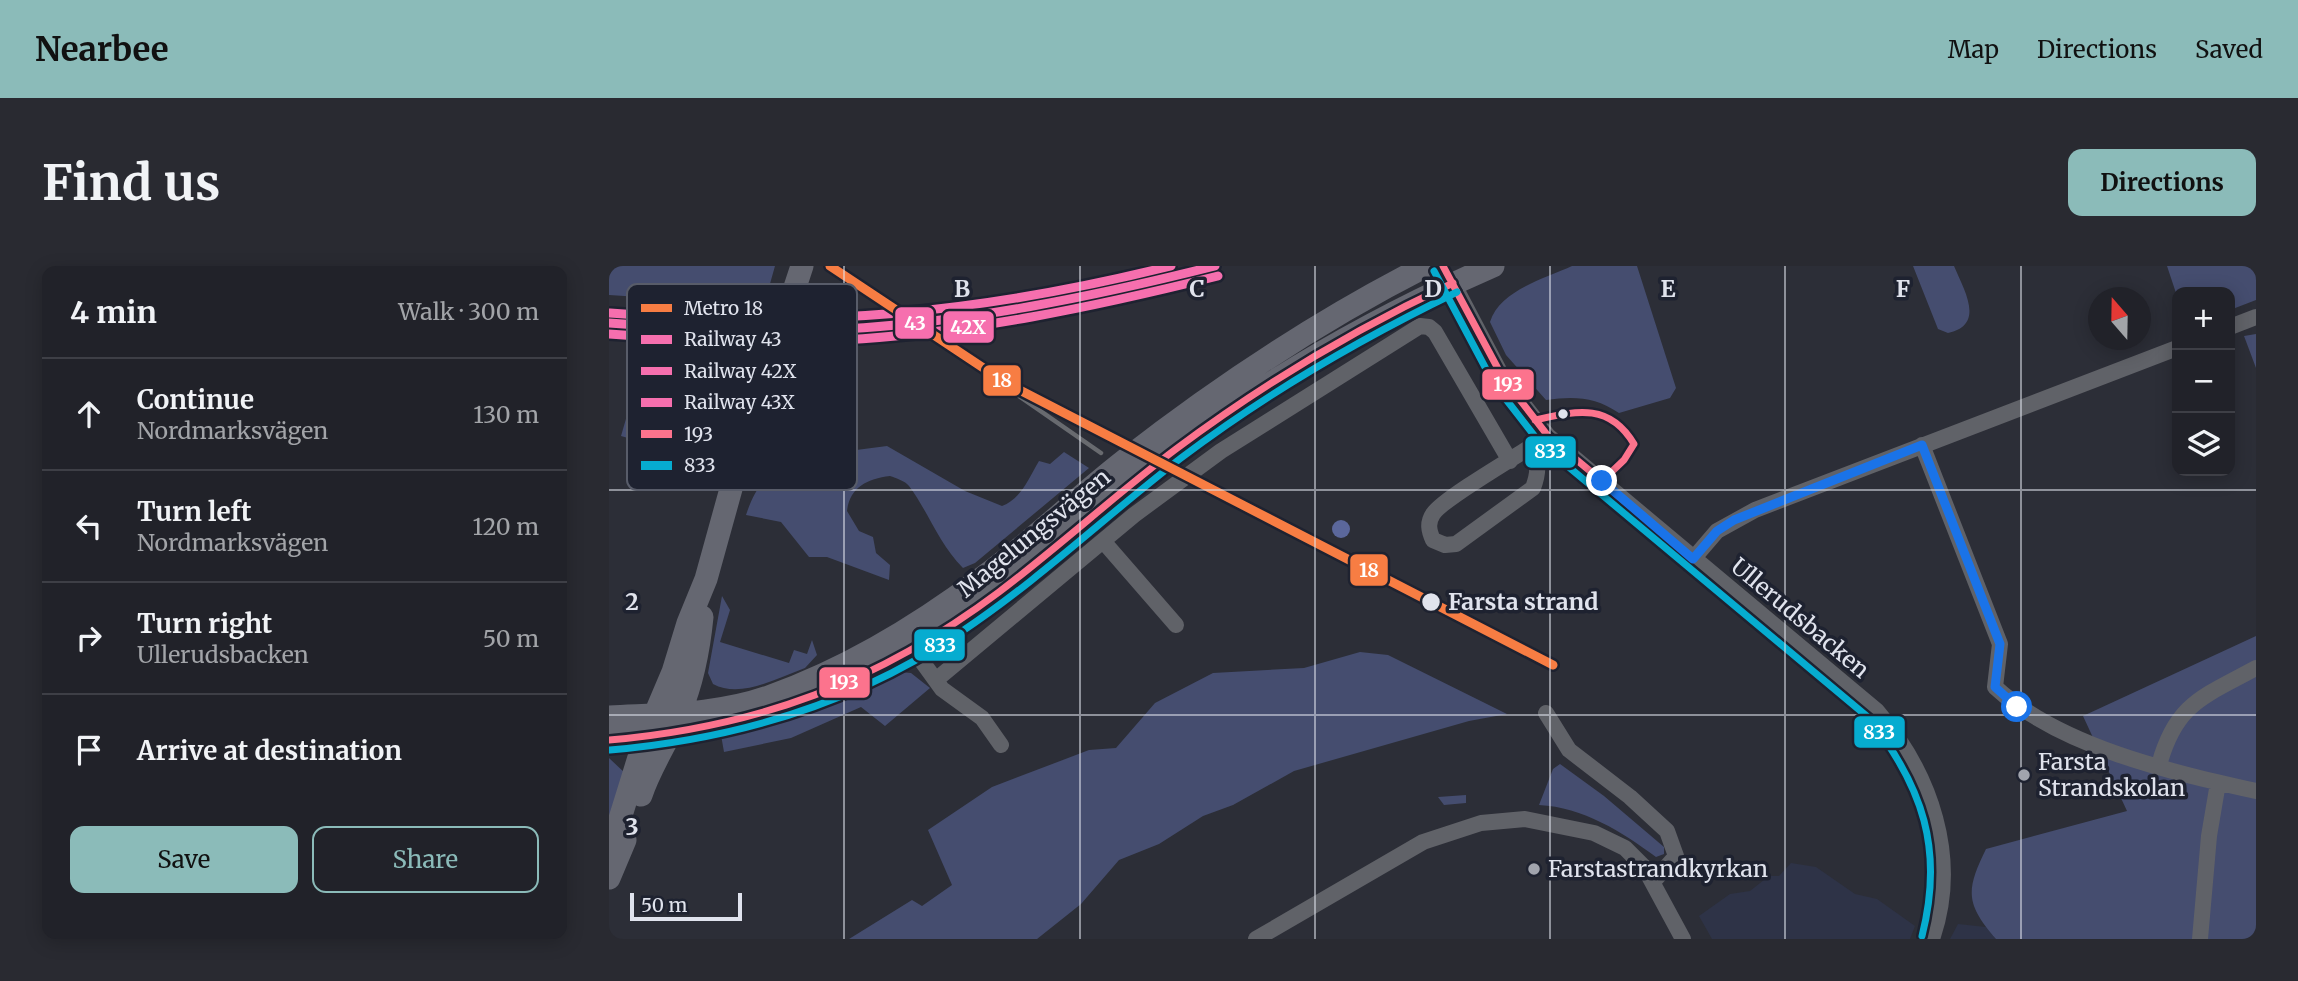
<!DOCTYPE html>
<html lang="en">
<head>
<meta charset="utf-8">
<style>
	body { margin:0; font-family:Merriweather,serif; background:#292a31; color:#f1f3f6 }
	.controls { position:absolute; right:21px; top:21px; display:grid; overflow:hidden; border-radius:14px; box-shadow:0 4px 18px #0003 }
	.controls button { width:63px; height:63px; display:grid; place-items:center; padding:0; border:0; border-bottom:2px solid #3e3f46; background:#212229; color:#f1f3f6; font:35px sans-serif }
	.compass { position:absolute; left:1479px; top:21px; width:63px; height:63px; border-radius:50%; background:#212229; box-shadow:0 4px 18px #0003; rotate:340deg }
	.scale { position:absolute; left:21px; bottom:18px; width:112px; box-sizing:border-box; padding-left:7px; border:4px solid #e0e3ed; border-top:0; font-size:19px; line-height:24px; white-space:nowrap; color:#e0e3ed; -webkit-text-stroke:5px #1e2230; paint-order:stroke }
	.stop { position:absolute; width:21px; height:21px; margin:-16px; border:5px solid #1a73e8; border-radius:50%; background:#fff }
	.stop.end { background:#1a73e8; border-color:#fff; box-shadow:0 2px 7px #0008 }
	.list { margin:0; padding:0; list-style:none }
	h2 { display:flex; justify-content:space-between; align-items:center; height:91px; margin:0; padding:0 28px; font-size:30px }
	h2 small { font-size:23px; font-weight:400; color:#a2a4a8 }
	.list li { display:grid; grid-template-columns:46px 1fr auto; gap:21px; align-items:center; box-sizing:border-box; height:112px; padding:0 28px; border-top:2px solid #3e3f46 }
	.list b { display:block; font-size:26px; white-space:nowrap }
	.list p { margin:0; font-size:23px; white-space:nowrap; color:#a2a4a8 }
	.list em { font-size:23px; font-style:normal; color:#a2a4a8 }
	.actions { display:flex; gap:14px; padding:21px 28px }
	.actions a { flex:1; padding:16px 0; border:2px solid #8bbbb9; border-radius:14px; text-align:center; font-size:24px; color:#8bbbb9 }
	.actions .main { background:#8bbbb9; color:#111 }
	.icon { flex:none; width:38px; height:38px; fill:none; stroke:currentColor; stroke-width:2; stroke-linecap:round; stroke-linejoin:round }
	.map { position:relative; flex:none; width:1647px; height:673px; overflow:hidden; border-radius:14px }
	header { display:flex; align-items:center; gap:42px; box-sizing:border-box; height:98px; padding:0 35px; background:#8bbbb9; color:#111 }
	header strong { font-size:33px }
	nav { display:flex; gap:38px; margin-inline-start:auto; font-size:24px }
	.intro { display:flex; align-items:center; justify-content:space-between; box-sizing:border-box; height:168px; padding:0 42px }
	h1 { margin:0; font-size:49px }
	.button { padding:18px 32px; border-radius:14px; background:#8bbbb9; color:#111; font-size:24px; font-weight:700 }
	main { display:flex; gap:42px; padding:0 42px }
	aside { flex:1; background:#212229; border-radius:14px; box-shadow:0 4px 18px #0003 }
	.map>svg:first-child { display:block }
	.built { fill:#2e3347 }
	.green { fill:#454d6f }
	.water { fill:#5b679b }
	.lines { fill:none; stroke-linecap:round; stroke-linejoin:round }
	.minor { stroke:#606268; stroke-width:16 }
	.secondary { stroke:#656771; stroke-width:23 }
	.rail { stroke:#686a6f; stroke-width:4.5 }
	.bus-1-casing { stroke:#1e2230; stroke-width:12 }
	.bus-2-casing { stroke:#1e2230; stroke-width:12 }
	.bus-1 { stroke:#fc738d; stroke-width:7 }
	.bus-2 { stroke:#06acd0; stroke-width:7 }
	.rail-1-casing { stroke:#1e2230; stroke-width:14 }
	.rail-2-casing { stroke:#1e2230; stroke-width:14 }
	.rail-3-casing { stroke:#1e2230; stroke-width:14 }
	.rail-1 { stroke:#f66fae; stroke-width:9 }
	.rail-2 { stroke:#f66fae; stroke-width:9 }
	.rail-3 { stroke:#f66fae; stroke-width:9 }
	.metro-1-casing { stroke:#1e2230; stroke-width:14 }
	.metro-1 { stroke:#f77d43; stroke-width:9 }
	.route { stroke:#1a73e8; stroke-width:9 }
	.grid { fill:none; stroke:#e0e3ed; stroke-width:2; stroke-opacity:0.55 }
	.bus-dot { fill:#e0e3ed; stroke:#1e2230; stroke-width:2.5 }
	.poi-dot { fill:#a1a4ad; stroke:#1e2230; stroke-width:2.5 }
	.labels { text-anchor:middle; stroke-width:7; stroke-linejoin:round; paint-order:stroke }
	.street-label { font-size:23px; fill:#e0e3ed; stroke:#1e2230 }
	.stop-label { font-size:23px; font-weight:bold; fill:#e0e3ed; stroke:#1e2230; text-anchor:start }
	.poi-label { font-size:23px; fill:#e0e3ed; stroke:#1e2230; text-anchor:start }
	.key { fill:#1e2230; stroke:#585c69; stroke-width:2 }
	.key-label { font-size:19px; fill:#e0e3ed }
	.grid-label { font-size:23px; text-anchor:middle; font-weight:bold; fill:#e0e3ed; stroke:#1e2230; stroke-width:7; stroke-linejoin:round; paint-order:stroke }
	.line-badge { stroke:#1e2230; stroke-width:2.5 }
	.badge-label { font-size:19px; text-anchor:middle; font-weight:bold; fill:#fff }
</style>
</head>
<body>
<header>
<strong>Nearbee</strong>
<nav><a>Map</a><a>Directions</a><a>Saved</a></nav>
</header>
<div class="intro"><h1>Find us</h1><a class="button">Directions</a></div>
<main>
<aside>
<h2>4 min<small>Walk · 300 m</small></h2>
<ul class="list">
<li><svg class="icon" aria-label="ahead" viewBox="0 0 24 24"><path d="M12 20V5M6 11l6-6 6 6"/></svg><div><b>Continue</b><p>Nordmarksvägen</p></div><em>130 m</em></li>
<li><svg class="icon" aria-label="left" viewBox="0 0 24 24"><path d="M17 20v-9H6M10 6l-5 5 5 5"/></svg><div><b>Turn left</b><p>Nordmarksvägen</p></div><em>120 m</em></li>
<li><svg class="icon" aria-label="right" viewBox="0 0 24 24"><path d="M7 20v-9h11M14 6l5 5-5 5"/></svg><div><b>Turn right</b><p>Ullerudsbacken</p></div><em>50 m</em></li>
<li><svg class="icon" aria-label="arrive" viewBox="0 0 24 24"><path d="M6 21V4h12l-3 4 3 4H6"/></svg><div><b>Arrive at destination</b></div></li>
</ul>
<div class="actions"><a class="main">Save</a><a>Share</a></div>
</aside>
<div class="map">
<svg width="1647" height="673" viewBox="0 0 1647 673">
	<rect width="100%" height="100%" fill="#2c2e37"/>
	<path class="built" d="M1182 597 1207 601 1246 628 1268 633 1306 660 1301 673H1103L1090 650 1121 628 1141 625 1160 610H1170Z
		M1349 658 1377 661 1387 673H1341Z"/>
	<path class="green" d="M0 0H166L155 39 0 29Z
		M963 0H1028L1067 122 1061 132 1010 147C986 131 966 130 937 134L897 89 881 56C891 24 935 13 963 0Z
		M1304 0H1345C1355 24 1377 59 1339 67L1329 63Z
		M1558 0H1647V34L1621 44V26H1568V30Z
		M1647 68V102L1635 70Z
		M28 115 115 139 100 195 12 170Z
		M208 179 209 189 278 180 356 225 393 240C412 233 420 212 430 195L441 198 455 186 480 202 366 297 354 302C330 278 320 247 300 220 296 215 287 212 281 210 258 213 241 221 238 245L250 265 264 271 267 287 281 299 280 314 218 291H200L172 256 137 249C147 218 162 202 192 189L191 182Z
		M113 330 121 344 111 376 180 397 185 384 198 388 203 374 208 389 196 402C168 412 132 433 104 418L99 407Z
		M1647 370V673H1387C1356 637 1357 624 1377 583L1518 545 1474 450Z
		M751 386 779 389 898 448 860 455 685 505 624 539 594 550 550 578 510 594 472 638 428 673H240L303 634 313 640 343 619 319 564 383 521 480 484 507 482 546 437 604 407 695 402Z
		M280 405 302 407 321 422 276 460 252 441 182 472 115 486 112 469Z
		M0 492 17 508 0 562Z
		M951 498 995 530 1055 581V588L1047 591C1013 566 974 541 930 539L944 503Z
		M857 529V537L835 539 829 531Z"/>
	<path class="water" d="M723 263a9 9 0 1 1 18 0a9 9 0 1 1-18 0Z"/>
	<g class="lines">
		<path class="minor" d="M844 17 894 112 939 170 1268 445C1322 508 1351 592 1323 673
			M1621 61 1647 51
			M1313 179 1391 378 1386 421C1451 481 1562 506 1647 525
			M922 181C930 196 930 206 924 222L847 278 836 279 824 274C820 265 818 257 824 248 834 232 918 184 939 170
			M494 275 567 359
			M1084 293 1108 265 1146 244 1568 82
			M304 383 333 423 373 452 392 479
			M328 413 525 249 612 185 811 60 820 61 826 66 901 195
			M937 447 960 484 1021 531 1058 565 1067 590 1044 616
			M1550 499C1567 437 1594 431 1647 402
			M647 673 814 576 872 557 916 553 985 567 1016 582 1035 601 1074 673
			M1591 673 1600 570 1609 517"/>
		<path class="secondary" d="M0 451C54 448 110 449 162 430 238 403 309 360 373 312 423 276 467 232 516 194 611 120 709 55 817 0
			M0 474C147 467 272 416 388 327 450 280 507 227 569 181 666 109 774 48 884 0
			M32 529C42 499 60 474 71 446 83 417 90 382 93 351
			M0 588 36 472 64 406 79 357 97 313 135 176 193 0
			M0 612 16 574"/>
		<path class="rail" d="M339 81 492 187"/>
		<defs>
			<path id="bus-1" d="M834 0 894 112 939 170 993 215
				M926 154C967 145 1000 136 1025 178L1015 194 993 215
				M0 474C149 461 270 416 390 326 451 280 507 228 567 183 654 118 746 63 844 17"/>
			<path id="bus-2" d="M825 5 885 118 931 177 1260 452C1314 521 1335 584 1313 670
				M1 484C128 473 246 438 352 366 430 314 498 249 572 192 658 127 751 73 848 26"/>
		</defs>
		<use href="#bus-1" class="bus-1-casing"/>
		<use href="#bus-2" class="bus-2-casing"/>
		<use href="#bus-1" class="bus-1"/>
		<use href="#bus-2" class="bus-2"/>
		<defs>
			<path id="rail-1" d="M0 57C78 63 156 68 234 63 360 56 483 31 606 0"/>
			<path id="rail-2" d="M0 68C78 74 155 78 233 74 361 67 485 41 609 10"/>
			<path id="rail-3" d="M1 47C200 63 369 48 562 0"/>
		</defs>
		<use href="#rail-1" class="rail-1-casing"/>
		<use href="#rail-2" class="rail-2-casing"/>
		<use href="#rail-3" class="rail-3-casing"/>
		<use href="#rail-1" class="rail-1"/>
		<use href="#rail-2" class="rail-2"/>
		<use href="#rail-3" class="rail-3"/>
		<defs>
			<path id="metro-1" d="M221 0 397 117 944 399"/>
		</defs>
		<use href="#metro-1" class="metro-1-casing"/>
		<use href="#metro-1" class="metro-1"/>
	</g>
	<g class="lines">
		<path class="route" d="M993 215 1084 293 1108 265 1125 254 1313 179 1391 378 1386 421 1408 441"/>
	</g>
	<path class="grid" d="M235 0V673M471 0V673M706 0V673M941 0V673M1176 0V673M1412 0V673M0 224H1647M0 449H1647"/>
	<g class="bus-dot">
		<circle cx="954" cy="148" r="6"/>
		<circle cx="822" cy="336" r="10"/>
	</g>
	<g class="poi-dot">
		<circle cx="1415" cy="509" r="7"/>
		<circle cx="925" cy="603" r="7"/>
	</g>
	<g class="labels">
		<g class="street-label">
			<text transform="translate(425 267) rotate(-39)" y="8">Magelungsvägen</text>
			<text transform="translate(1191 352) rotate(40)" y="8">Ullerudsbacken</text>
		</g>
		<g class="stop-label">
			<text x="839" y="344">Farsta strand</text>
		</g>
		<g class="poi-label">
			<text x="1429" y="504">Farsta<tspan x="1429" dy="26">Strandskolan</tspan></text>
			<text x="939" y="611">Farstastrandkyrkan</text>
		</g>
	</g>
	<rect x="18" y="18" width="230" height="206" rx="10" class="key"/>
	<rect x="32" y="38" width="31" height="8" fill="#f77d43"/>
	<rect x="32" y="69" width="31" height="9" fill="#f66fae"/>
	<rect x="32" y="101" width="31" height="8" fill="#f66fae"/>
	<rect x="32" y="132" width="31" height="9" fill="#f66fae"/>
	<rect x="32" y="164" width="31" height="8" fill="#fc738d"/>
	<rect x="32" y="195" width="31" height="9" fill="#06acd0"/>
	<g class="key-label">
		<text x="75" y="49">Metro 18</text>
		<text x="75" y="80">Railway 43</text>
		<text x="75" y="112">Railway 42X</text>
		<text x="75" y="143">Railway 43X</text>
		<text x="75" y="175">193</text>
		<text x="75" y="206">833</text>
	</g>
	<g class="grid-label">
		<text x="353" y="31">B</text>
		<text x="588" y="31">C</text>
		<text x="824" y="31">D</text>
		<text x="1059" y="31">E</text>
		<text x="1294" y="31">F</text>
		<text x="23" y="344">2</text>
		<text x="23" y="569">3</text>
	</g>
	<g class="line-badge">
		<rect x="285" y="40" width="41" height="34" rx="7" fill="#f66fae"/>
		<rect x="333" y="44" width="53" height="34" rx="7" fill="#f66fae"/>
		<rect x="373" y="98" width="40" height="33" rx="7" fill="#f77d43"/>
		<rect x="872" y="102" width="54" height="33" rx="7" fill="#fc738d"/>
		<rect x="915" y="169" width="53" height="34" rx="7" fill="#06acd0"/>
		<rect x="740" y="287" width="40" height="34" rx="7" fill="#f77d43"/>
		<rect x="304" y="362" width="53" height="34" rx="7" fill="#06acd0"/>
		<rect x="209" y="400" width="53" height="33" rx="7" fill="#fc738d"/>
		<rect x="1244" y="449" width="53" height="34" rx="7" fill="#06acd0"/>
	</g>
	<g class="badge-label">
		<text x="306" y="64">43</text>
		<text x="359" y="68">42X</text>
		<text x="393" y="121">18</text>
		<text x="899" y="125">193</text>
		<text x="941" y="192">833</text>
		<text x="760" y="311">18</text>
		<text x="331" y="386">833</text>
		<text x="235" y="423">193</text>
		<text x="1270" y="473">833</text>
	</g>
</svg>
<div class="controls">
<button>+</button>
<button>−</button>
<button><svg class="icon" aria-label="layers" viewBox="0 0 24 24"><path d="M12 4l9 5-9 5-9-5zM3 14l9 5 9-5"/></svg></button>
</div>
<svg class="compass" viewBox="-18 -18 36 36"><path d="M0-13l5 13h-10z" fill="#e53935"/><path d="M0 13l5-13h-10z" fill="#a2a4a8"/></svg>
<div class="scale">50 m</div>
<div class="stop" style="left:1408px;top:441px"></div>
<div class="stop end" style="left:993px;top:215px"></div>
</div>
</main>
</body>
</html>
